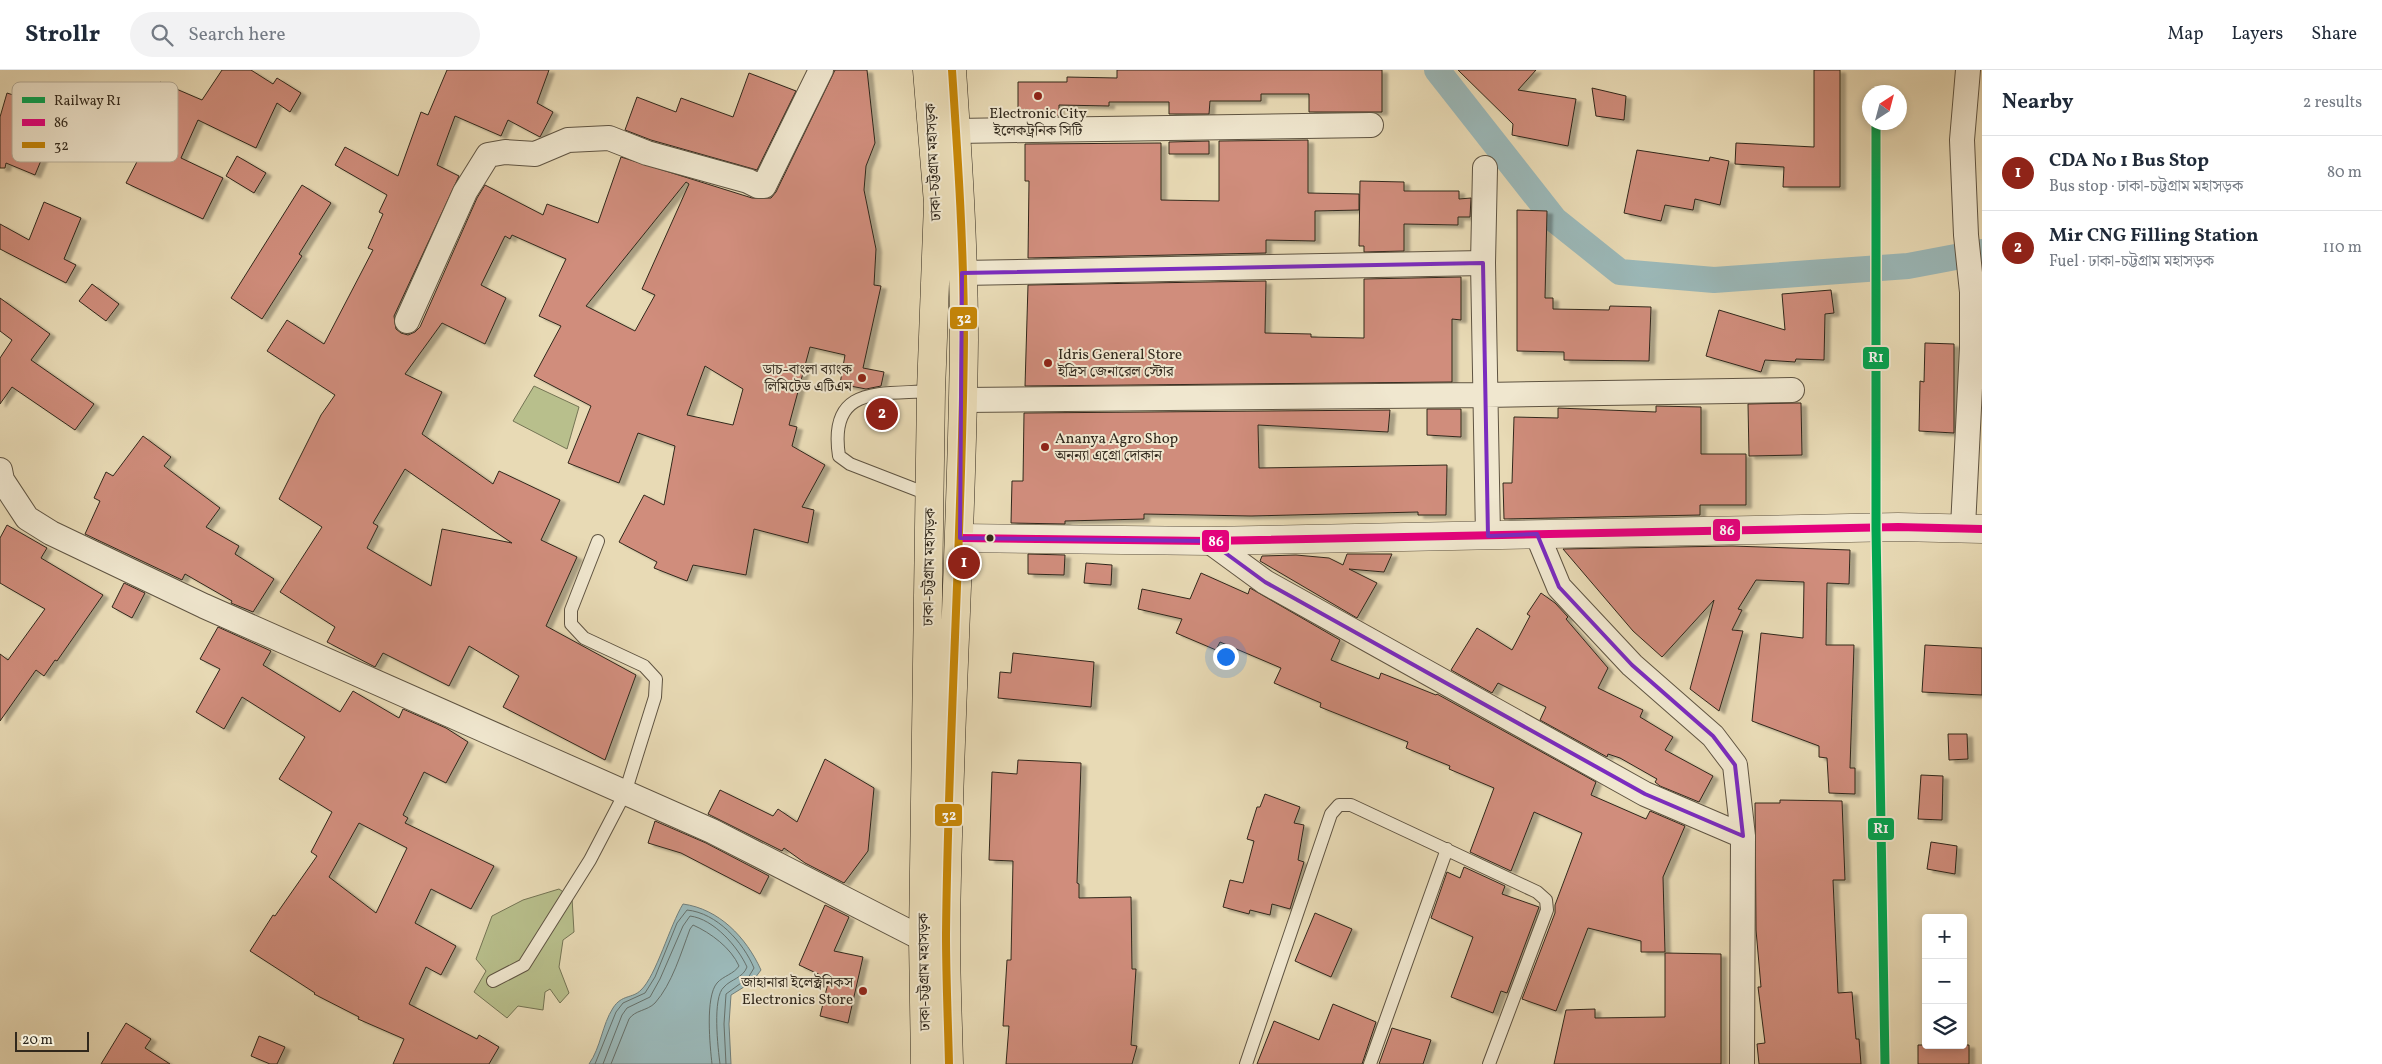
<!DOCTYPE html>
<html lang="en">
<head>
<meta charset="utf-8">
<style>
	body { margin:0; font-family:Vollkorn,"Noto Serif Bengali",serif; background:#f2f2f3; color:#1f2937 }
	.controls { position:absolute; right:15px; bottom:15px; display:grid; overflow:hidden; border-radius:5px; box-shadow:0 2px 8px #0003 }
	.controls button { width:45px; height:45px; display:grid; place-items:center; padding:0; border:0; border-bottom:1px solid #e0e1e3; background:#fff; color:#1f2937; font:25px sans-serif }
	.compass { position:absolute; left:1862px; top:15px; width:45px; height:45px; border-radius:50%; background:#fff; box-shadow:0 2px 8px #0003; rotate:36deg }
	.scale { position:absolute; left:15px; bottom:12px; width:74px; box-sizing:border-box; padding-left:5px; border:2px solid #31281c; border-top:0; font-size:14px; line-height:18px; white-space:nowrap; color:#31281c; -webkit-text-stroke:4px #f0e7cf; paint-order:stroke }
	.you { position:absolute; left:1225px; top:586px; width:18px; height:18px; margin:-12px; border:4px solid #fff; border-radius:50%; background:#1a73e8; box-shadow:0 0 0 8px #1a73e833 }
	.badge { display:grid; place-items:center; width:32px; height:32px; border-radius:50%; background:#8f2418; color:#fff; font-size:16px; font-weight:700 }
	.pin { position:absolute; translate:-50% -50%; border:2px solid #fff; box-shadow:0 1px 5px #0006 }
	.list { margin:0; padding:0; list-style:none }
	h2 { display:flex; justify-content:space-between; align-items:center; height:65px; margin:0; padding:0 20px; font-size:21px }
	h2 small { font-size:16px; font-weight:400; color:#747a83 }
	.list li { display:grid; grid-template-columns:32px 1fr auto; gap:15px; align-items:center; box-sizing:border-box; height:75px; padding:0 20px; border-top:1px solid #e0e1e3 }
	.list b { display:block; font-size:19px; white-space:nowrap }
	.list p { margin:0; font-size:16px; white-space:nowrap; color:#747a83 }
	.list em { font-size:16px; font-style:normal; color:#747a83 }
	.icon { flex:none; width:28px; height:28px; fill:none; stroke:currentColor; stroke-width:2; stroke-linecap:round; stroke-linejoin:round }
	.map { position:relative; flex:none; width:1982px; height:994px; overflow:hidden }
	header { display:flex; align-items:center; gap:30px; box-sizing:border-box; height:70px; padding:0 25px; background:#fff; border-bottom:1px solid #e0e1e3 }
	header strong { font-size:24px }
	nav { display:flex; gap:28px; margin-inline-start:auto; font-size:18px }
	.search { width:350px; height:45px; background:#f2f2f3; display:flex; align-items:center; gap:12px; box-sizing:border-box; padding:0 18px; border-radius:28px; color:#747a83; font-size:19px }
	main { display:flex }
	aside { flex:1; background:#fff }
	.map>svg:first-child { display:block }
	.green { fill:#b8bf8c; stroke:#747454 }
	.water { fill:#9bb8b8; stroke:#717e7a }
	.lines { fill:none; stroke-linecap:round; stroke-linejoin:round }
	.shore { stroke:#66706a; stroke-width:1 }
	.canal { stroke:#9bb8b8; stroke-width:26 }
	.building { fill:#d08d7b; stroke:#31281c; fill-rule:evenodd; filter:url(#shadow) }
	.service-casing { stroke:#5f5442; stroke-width:14 }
	.minor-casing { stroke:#5f5442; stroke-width:26 }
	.tertiary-casing { stroke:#5f5442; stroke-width:29 }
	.trunk-casing { stroke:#31281c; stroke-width:29 }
	.service { stroke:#f0e7cf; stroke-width:12 }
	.minor { stroke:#f0e7cf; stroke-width:24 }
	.tertiary { stroke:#f0e7cf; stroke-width:28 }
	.trunk { stroke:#e8dab5; stroke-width:28 }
	.bus-1-casing { stroke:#f0e7cf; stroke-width:11 }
	.bus-2-casing { stroke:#f0e7cf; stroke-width:11 }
	.bus-1 { stroke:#e5007d; stroke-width:8 }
	.bus-2 { stroke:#c68607; stroke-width:8 }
	.rail-1-casing { stroke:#f0e7cf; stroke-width:12 }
	.rail-1 { stroke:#00a651; stroke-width:9 }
	.marked { fill:none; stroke:#7b2cbf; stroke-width:4; stroke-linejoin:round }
	.poi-dot { fill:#8f2418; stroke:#f0e7cf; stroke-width:2 }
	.bus-dot { fill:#31281c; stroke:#f0e7cf; stroke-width:2 }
	.labels { text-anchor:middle; stroke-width:4; stroke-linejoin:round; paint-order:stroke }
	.poi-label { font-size:15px; fill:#31281c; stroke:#f0e7cf; text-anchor:start }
	.street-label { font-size:15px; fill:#31281c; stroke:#f0e7cf }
	.key { fill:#f0e7cf; stroke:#b7ae99; stroke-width:1 }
	.key-label { font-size:14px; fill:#31281c }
	.line-badge { stroke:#f0e7cf; stroke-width:2 }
	.badge-label { font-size:14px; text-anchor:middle; font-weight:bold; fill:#fff }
</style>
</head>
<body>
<header>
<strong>Strollr</strong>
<div class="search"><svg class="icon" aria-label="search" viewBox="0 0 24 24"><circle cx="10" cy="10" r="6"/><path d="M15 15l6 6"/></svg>Search here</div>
<nav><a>Map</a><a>Layers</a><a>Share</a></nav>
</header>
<main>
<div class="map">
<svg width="1982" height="994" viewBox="0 0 1982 994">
	<defs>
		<filter id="shadow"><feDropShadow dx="5.5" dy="3" stdDeviation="1" flood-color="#0004"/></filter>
	</defs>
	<rect width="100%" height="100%" fill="#e8dab5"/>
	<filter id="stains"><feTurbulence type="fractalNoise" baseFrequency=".004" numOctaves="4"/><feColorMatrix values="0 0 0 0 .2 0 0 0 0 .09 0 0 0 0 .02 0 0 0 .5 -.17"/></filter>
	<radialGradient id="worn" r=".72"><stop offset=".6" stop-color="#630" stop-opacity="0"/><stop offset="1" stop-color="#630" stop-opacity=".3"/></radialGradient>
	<path class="green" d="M534 316 579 337 567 379 513 351Z
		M559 819 572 828 574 862 563 870 559 897 569 923 560 933 550 919 545 922 543 940 518 936 507 948 474 922 486 901 476 889 492 846 523 830Z"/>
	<path class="water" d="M683 834C719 839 746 867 761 900L752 912 731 925 729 954 731 994H589C601 977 602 955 613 938 622 924 632 929 641 920 656 906 670 855 683 834Z"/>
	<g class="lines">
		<path class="shore" d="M595 994 616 942 623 933 645 923 655 907 677 853 687 840C717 843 743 872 754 898L748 908 726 924 724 954 726 994
			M603 994 622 945 627 938 650 927 660 909 683 856 690 846C714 849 738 877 747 897 743 908 731 909 724 917 712 927 718 979 720 994
			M611 994 629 949C635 940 647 941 655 933 672 914 681 883 690 859L693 855C711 863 731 878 739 896 734 904 723 906 717 913 705 927 710 976 712 994"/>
		<path class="canal" d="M1437 0 1555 150 1620 202 1714 210 1908 196 1982 182"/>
	</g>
	<path class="building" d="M222 0H251L273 14 277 8 301 23 290 42 277 33 256 78 198 50 181 88 223 108 203 149 126 113 159 49 146 44 160 12 202 30Z
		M447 0H549L537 33 553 42 540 67 508 50 501 66 455 46 437 95 459 106 394 246 396 259 401 263 408 265 415 262 420 257 477 128 485 115 543 145 547 134 598 153 621 87 752 128H771L776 122 835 0H867L875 73 866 96 864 120 876 179 874 215 881 216 863 298 884 302 881 316 866 319 840 314 845 285 810 277 789 355 797 357 792 376 825 395 802 437 814 440 808 473 754 459 746 505 693 495 687 511 654 498 657 492 619 472 644 425 664 435 675 376 638 363 619 413 568 393 591 336 534 306 561 256 539 246 566 189 512 165 510 169 505 166 481 215 506 228 485 274 442 253 405 304 442 322 422 364 493 414 499 401 560 430 541 470 577 487 546 556 636 605 605 690 503 637 519 606 469 576 449 616 383 583 375 597 327 572 335 557 280 522 322 457 279 429 321 345 335 325 267 281 287 250 324 274 373 180 368 178 383 144 379 142 387 125 335 95 345 77 398 106 421 42 428 45ZM686 112 689 114 642 219 655 225 635 261 586 236ZM705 296 743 319 733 355 687 345ZM405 399 491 459 512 473 442 459 431 516 367 478 378 456 373 453Z
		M1117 0H1382V42H1309V24H1261V31H1210L1209 44H1169V32H1109V36L1059 35V46H1026V40H1018V12H1067V7L1117 8Z
		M1458 0H1536L1518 20 1576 29 1568 76 1512 65 1513 54Z
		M1814 0H1840V117H1783L1784 97 1735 94 1736 73 1814 77Z
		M749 3 796 21 757 100 651 70 625 60 637 27 676 42 681 28 733 47Z
		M1592 18 1626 26 1624 50 1596 46Z
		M7 23 26 29 16 62 47 76 35 105 6 93 5 98H0V47Z
		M1308 70V123L1359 124V140L1315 141V171L1266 170V183L1028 188 1029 111H1025V74L1161 73V130L1219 131V71Z
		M1209 71V84H1169V72Z
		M1637 80 1709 91 1710 87 1729 91 1720 135 1695 129 1693 140 1665 135 1661 151 1624 143Z
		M237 86 266 103 254 123 226 106Z
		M1360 111 1404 112V121H1459V129L1471 128 1470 147H1458V155L1404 154V181L1364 182V176H1359Z
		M302 115 331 133 299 184 302 186 262 249 231 228Z
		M44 132 81 148 64 189 76 195 66 213 0 179V154L29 170Z
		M1517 140 1547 141 1545 228H1553V239L1609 240 1610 236 1651 237 1649 291 1564 290V282L1517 281Z
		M1461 207V250L1452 249V312L1025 316 1028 215 1266 211 1265 263 1311 264V267L1364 268V209Z
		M92 214 119 234 106 251 79 231Z
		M1831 220 1834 243 1825 244 1824 290 1796 289 1795 292 1765 290 1761 302 1706 286 1719 240 1785 260 1782 224Z
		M0 228 50 264 31 290 94 334 75 360 12 317 0 334V288L12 270 0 261Z
		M1925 273 1954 274V363L1919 361 1920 311 1924 312Z
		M1794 333H1801L1802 385 1749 386 1748 334Z
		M1656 336 1701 337V384H1746V435H1700V445L1504 449 1503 413H1512L1514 347 1558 348V338L1656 342Z
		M1427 339H1461V367L1427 365Z
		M1390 340 1388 362 1258 355 1259 398 1447 395 1446 445H1418V442L1251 446 1144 444V449L1065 451V454L1011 453 1012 411H1023L1024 343Z
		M143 366 171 387 164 396 220 438 206 457 239 476 235 484 274 509 253 542 231 533 232 531 185 504 182 510 85 464 100 431 94 428 106 402 113 406Z
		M7 455 47 478 41 488 103 525 57 591 55 590 44 606 36 600 0 651V584L8 590 45 539 0 513V468Z
		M1732 476 1850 480 1849 514 1827 513 1826 575H1854L1850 698H1855V724L1829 723 1827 688 1819 687V676L1752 651 1761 563 1803 568 1804 512 1756 510 1738 539 1742 540 1732 560 1743 561 1719 641 1690 619 1714 530 1662 587 1633 561 1563 479Z
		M1028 484 1065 485 1064 505 1028 504Z
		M1347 484H1392L1384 502 1349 499 1377 513 1357 548 1260 491 1262 486 1296 485 1329 488 1343 495Z
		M1086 493 1112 495 1111 515 1084 513Z
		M1201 503 1248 524 1250 518 1340 570 1331 590 1379 609 1381 603 1436 625 1437 624 1596 712 1591 725 1646 749 1650 741 1685 756 1663 807 1665 882H1641V871L1588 858 1556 941 1522 929 1555 843V835L1582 763 1534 742 1511 801 1470 782 1494 718 1449 699 1450 696 1406 678 1408 672 1320 637 1321 633 1274 613 1281 598 1220 572 1216 580 1176 563 1182 549 1138 539 1142 519 1190 529Z
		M124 513 145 523 132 548 112 537Z
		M1541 523 1555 533 1568 547 1566 549 1608 598 1598 618 1643 640 1640 647 1673 667 1665 680 1713 706 1699 732 1660 716 1655 712 1657 709 1620 688 1608 684 1607 687 1540 650 1546 637 1498 613 1492 623 1451 600 1477 558 1512 580 1530 546 1527 544Z
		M218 557 271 581 263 595 340 642 353 621 399 648 403 639 446 658 468 672 446 713 424 702 403 745 408 748 405 753 494 796 471 839 431 819 415 853 456 876 441 905 426 897 409 934 477 969 479 965 499 977 489 994H393L404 969 358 949 359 947 314 924 315 923 250 881 273 845 275 846 317 786 311 782 332 742 279 709 305 667 242 627 224 659 196 642 220 599 200 589ZM359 753 407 778 376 843 329 807Z
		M1925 575 1982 578V625L1922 622Z
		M1013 583 1094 592 1091 637 998 628 1000 602 1011 603Z
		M1948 664H1967L1968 689 1949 690Z
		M825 689 874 718 868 781 844 813 805 793 784 778 782 781 708 744 720 720 773 746 778 739 797 752Z
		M1018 690 1081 693 1077 813 1079 814V828L1131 827 1132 899H1136L1131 975 1137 976 1132 994H1006L1009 956H1003L1007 890H1011L1013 791 989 790 992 702 1017 704Z
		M1921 705 1943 706 1942 750 1918 749Z
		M1265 724 1300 737 1294 753 1304 755 1298 790 1304 792 1290 839 1272 834 1270 845 1250 840 1249 844 1223 837 1230 810 1243 813 1254 771 1247 769 1257 737H1260Z
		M1780 730 1842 731 1845 810H1833L1838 923 1852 922 1856 969H1859L1861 994H1759L1757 974 1765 973 1758 917H1761L1756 860 1755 733H1780Z
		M655 751 706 773 769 806 760 824 681 783 648 773Z
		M1931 772 1957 776 1955 804 1927 799Z
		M1464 797 1505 816 1502 824 1539 837 1507 923 1501 921 1493 943 1451 927 1473 867 1431 848 1447 802 1460 808Z
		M825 835 849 847 834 881 863 887 848 953 820 946 829 909 799 895Z
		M1315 843 1352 859 1331 907 1295 891Z
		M1665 883 1721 884V994H1554L1566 940 1595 939V948L1665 947Z
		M1333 934 1376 952 1362 994H1257L1274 951 1319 970Z
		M126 953 151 969 145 978 170 994H101Z
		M1392 958 1431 970 1423 994H1379Z
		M259 966 285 977 277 994H270L251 986Z
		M1918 975H1969V994H1918Z"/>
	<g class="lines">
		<defs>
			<path id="service" d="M930 425 850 394 839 386C828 314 881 325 931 321
				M493 911 524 895 590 790 625 723 655 627 656 609 644 596 584 568 571 554V540L598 471
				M1246 994 1331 744 1339 735H1351L1537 822 1546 830 1547 840 1489 994
				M1370 994 1447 779"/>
			<path id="minor" d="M956 61 1371 55
				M1485 98 1483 193 1488 466
				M962 203 1483 193
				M407 251 465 122 488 85 505 82 535 84 568 70 609 68 647 83 748 111 758 116H764L821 0
				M963 330 1485 325 1792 320
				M0 400 2 410 27 448 51 463 204 536 712 761 923 869
				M1963 457 1972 278V222L1966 165 1962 70 1968 0
				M1537 464 1559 517 1632 595 1713 666 1735 695 1743 766 1742 994
				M1209 471 1265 512 1645 724 1743 766"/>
			<path id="tertiary" d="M960 468 1209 471 1898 457 1982 459"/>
			<path id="trunk" d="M925 994 923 869 931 321 938 133 927 0
				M949 994C948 951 946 907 946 864 948 666 962 468 964 270 964 180 958 90 952 0"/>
		</defs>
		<use href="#service" class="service-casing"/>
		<use href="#minor" class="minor-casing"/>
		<use href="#tertiary" class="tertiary-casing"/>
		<use href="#trunk" class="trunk-casing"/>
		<use href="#service" class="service"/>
		<use href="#minor" class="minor"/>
		<use href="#tertiary" class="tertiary"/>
		<use href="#trunk" class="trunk"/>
		<defs>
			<path id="bus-1" d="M960 468 1209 471 1898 457 1982 459"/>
			<path id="bus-2" d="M949 994C948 951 946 907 946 864 948 666 962 468 964 270 964 180 958 90 952 0"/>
		</defs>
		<use href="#bus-1" class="bus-1-casing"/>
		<use href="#bus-2" class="bus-2-casing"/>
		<use href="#bus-1" class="bus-1"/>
		<use href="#bus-2" class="bus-2"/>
		<defs>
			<path id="rail-1" d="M1876 52V458L1885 994"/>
		</defs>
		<use href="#rail-1" class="rail-1-casing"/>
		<use href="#rail-1" class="rail-1"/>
	</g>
	<path class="marked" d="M1483 193 1488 466 1537 464 1559 517 1632 595 1713 666 1735 695 1743 766 1645 724 1265 512 1209 471 960 468 962 203Z"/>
	<g class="poi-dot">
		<circle cx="1038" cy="26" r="5"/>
		<circle cx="1048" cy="293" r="5"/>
		<circle cx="862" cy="308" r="5"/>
		<circle cx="1045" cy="377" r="5"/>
		<circle cx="863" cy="921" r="5"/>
	</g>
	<circle class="bus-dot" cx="990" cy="468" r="4.5"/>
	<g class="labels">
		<g class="poi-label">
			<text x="1038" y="48" text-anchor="middle">Electronic City<tspan x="1038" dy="17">ইলেকট্রনিক সিটি</tspan></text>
			<text x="1058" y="289">Idris General Store<tspan x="1058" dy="17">ইদ্রিস জেনারেল স্টোর</tspan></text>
			<text x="852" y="304" text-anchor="end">ডাচ-বাংলা ব্যাংক<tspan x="852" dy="17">লিমিটেড এটিএম</tspan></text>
			<text x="1055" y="373">Ananya Agro Shop<tspan x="1055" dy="17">অনন্যা এগ্রো দোকান</tspan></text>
			<text x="853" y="917" text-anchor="end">জাহানারা ইলেক্ট্রনিকস<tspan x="853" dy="17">Electronics Store</tspan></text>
		</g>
		<g class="street-label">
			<text transform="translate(933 92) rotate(-93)" y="5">ঢাকা-চট্টগ্রাম মহাসড়ক</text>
			<text transform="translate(929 497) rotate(-89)" y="5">ঢাকা-চট্টগ্রাম মহাসড়ক</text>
			<text transform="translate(924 902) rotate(-91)" y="5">ঢাকা-চট্টগ্রাম মহাসড়ক</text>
		</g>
	</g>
	<rect x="12" y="12" width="166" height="80" rx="8" class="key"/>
	<rect x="22" y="27" width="23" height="6" fill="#00a651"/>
	<rect x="22" y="49" width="23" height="7" fill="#e5007d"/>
	<rect x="22" y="72" width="23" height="6" fill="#c68607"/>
	<g class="key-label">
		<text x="54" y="35">Railway R1</text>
		<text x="54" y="57">86</text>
		<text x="54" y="80">32</text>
	</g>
	<g class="line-badge">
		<rect x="949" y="236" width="29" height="24" rx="5" fill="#c68607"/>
		<rect x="1862" y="276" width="28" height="24" rx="5" fill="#00a651"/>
		<rect x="1712" y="448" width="29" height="24" rx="5" fill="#e5007d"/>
		<rect x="1201" y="459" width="29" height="24" rx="5" fill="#e5007d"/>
		<rect x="934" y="733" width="29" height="24" rx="5" fill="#c68607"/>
		<rect x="1867" y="747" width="28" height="24" rx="5" fill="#00a651"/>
	</g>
	<g class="badge-label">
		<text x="964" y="253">32</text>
		<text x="1876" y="292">R1</text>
		<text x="1727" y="465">86</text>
		<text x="1216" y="476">86</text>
		<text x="949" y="750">32</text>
		<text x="1881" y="763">R1</text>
	</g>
	<rect width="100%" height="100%" filter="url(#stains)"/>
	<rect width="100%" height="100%" fill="url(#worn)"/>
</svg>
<div class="controls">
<button>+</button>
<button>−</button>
<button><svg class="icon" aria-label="layers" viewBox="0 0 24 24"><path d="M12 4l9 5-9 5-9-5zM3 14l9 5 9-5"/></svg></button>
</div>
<svg class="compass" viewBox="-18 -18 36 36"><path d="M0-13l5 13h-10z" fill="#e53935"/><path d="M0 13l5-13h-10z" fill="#747a83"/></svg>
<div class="scale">20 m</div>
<div class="you"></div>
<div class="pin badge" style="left:964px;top:493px">1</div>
<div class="pin badge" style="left:882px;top:344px">2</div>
</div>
<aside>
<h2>Nearby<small>2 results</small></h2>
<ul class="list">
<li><span class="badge">1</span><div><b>CDA No 1 Bus Stop</b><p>Bus stop · ঢাকা-চট্টগ্রাম মহাসড়ক</p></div><em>80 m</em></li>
<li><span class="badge">2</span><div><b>Mir CNG Filling Station</b><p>Fuel · ঢাকা-চট্টগ্রাম মহাসড়ক</p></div><em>110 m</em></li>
</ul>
</aside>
</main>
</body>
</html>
